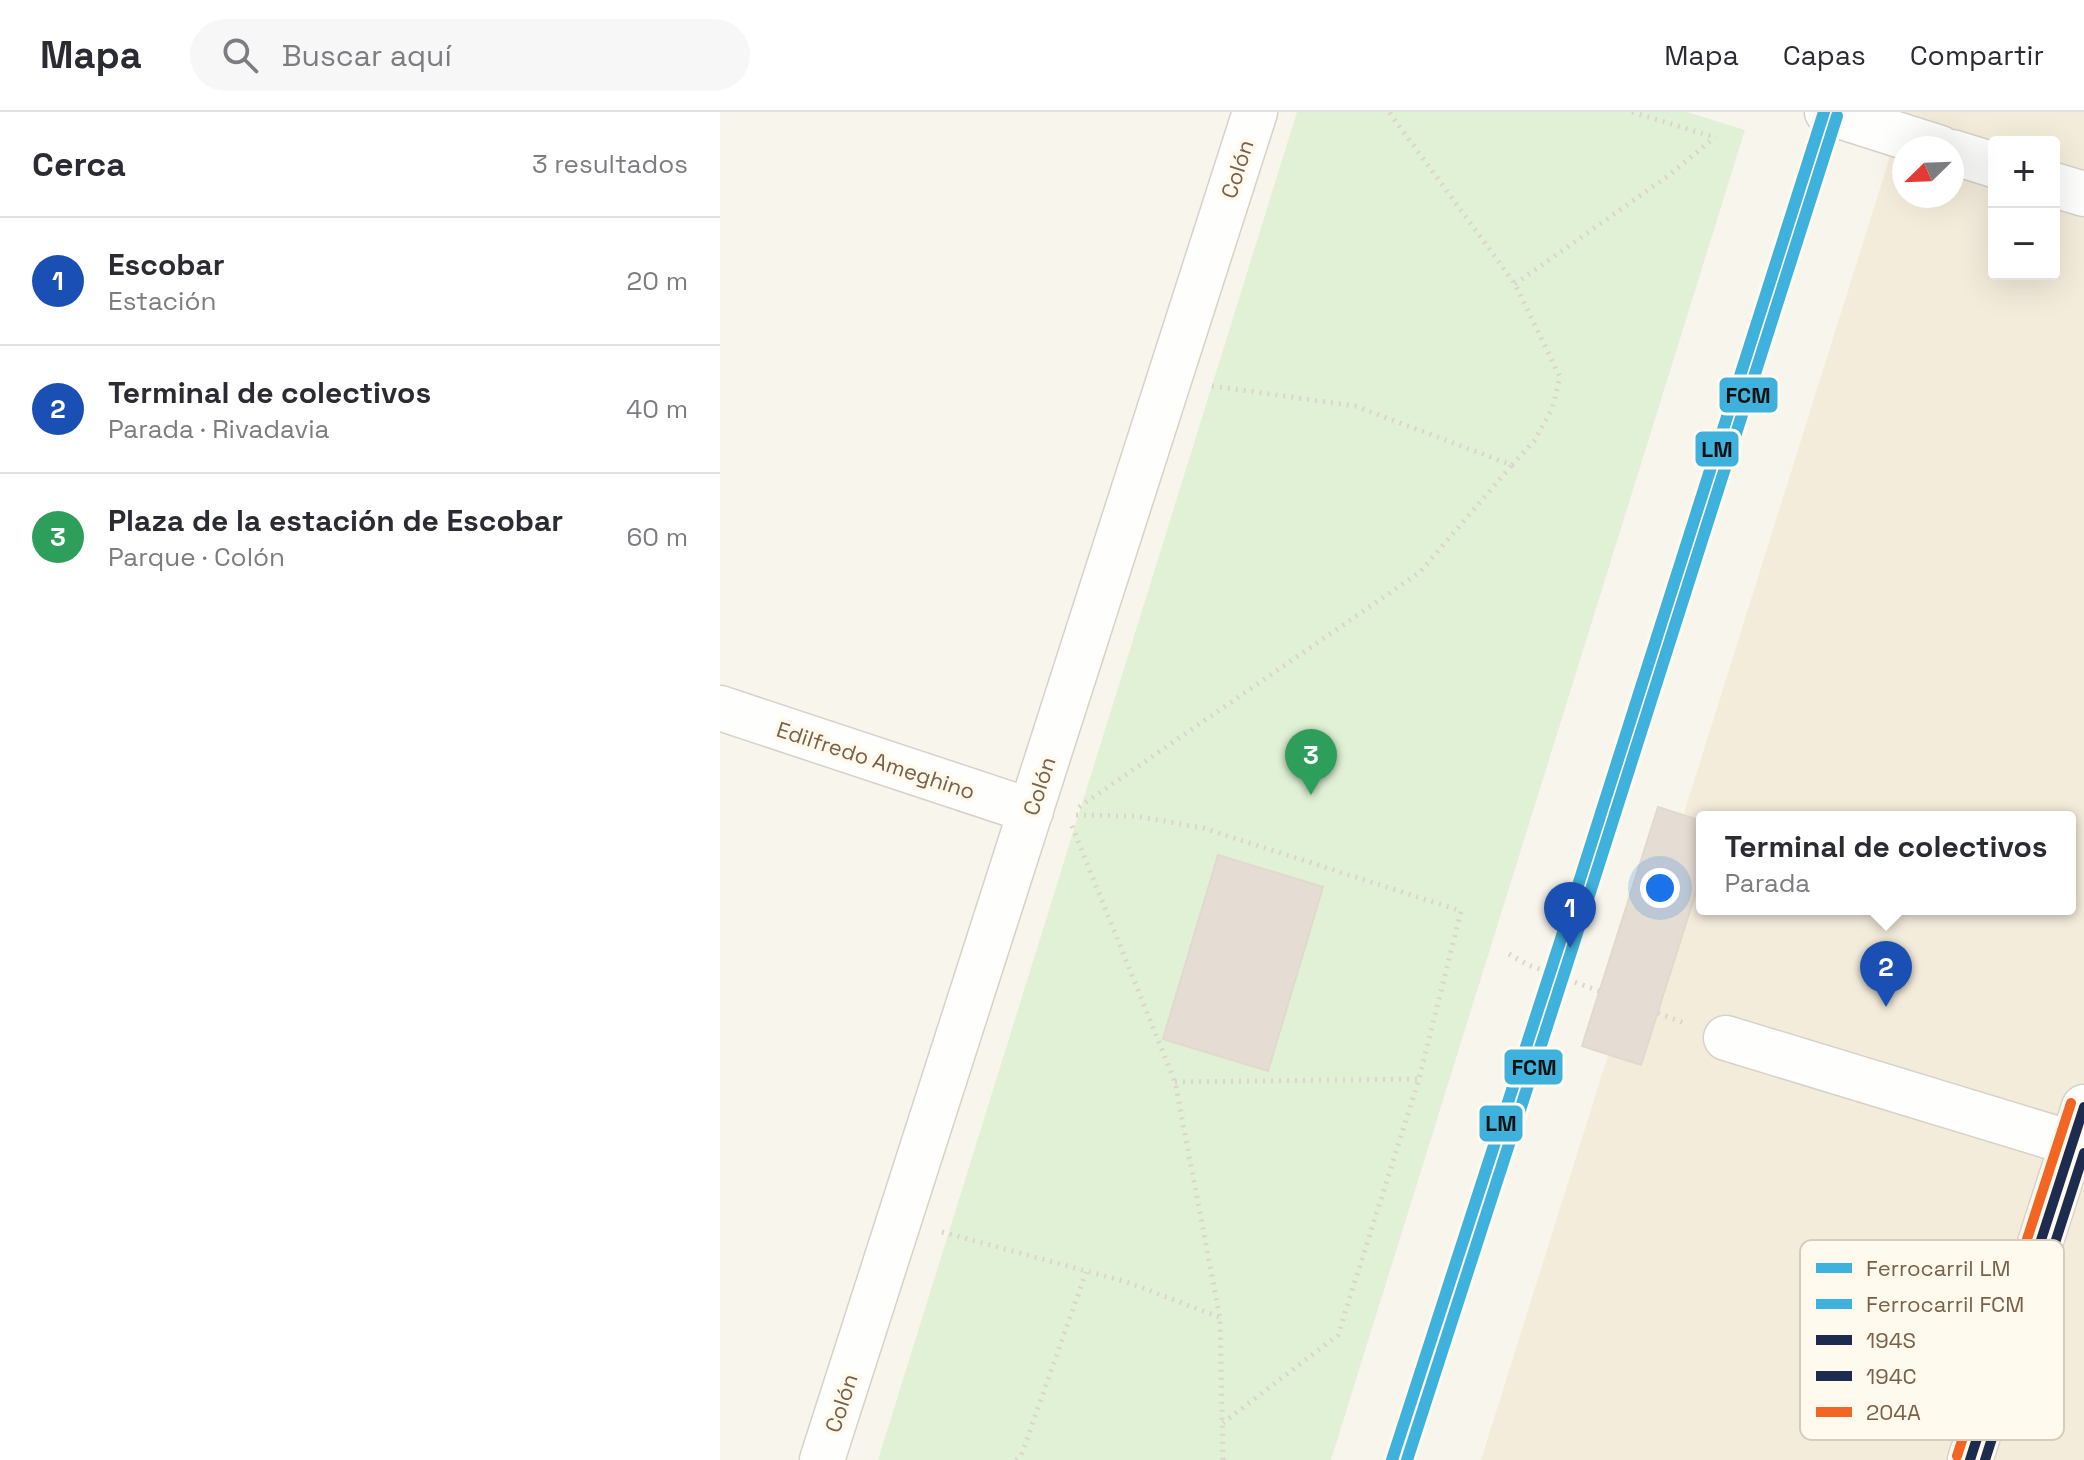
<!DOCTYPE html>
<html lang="es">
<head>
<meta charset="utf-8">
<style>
	body { margin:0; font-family:"Space Grotesk",sans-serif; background:#f7f7f7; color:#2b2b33 }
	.controls { position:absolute; right:24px; top:24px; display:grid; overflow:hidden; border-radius:8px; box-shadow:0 8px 32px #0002 }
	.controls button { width:72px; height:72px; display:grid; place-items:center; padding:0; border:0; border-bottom:2px solid #e1e1e2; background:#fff; color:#2b2b33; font:40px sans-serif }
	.compass { position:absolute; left:1172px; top:24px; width:72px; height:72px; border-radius:50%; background:#fff; box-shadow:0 8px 32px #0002; rotate:247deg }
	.you { position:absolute; left:940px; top:776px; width:28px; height:28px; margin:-20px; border:6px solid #fff; border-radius:50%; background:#1a73e8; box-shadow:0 0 0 12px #1a73e833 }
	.badge { display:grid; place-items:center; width:52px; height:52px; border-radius:50%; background:#ea580c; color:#fff; font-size:26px; font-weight:700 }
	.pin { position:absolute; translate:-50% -66px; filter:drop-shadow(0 2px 4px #0008) }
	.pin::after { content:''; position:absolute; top:42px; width:28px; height:24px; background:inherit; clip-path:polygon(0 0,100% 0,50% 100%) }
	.popup { position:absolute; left:976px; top:699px; width:380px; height:104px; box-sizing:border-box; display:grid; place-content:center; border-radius:8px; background:#fff; filter:drop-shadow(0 2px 6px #0005); font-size:26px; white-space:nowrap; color:#7c7c81 }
	.popup b { font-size:30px; color:#2b2b33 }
	.popup::after { content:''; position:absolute; left:50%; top:100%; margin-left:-16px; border:16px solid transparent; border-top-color:#fff }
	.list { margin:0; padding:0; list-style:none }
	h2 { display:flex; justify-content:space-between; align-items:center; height:104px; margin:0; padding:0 32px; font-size:34px }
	h2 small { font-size:26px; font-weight:400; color:#7c7c81 }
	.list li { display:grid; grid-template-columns:52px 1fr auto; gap:24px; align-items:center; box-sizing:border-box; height:128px; padding:0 32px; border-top:2px solid #e1e1e2 }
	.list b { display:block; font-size:30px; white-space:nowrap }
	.list p { margin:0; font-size:26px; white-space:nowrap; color:#7c7c81 }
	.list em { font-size:26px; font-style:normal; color:#7c7c81 }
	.icon { flex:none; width:44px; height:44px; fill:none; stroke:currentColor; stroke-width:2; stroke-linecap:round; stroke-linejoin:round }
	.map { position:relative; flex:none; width:1364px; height:1348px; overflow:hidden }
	header { display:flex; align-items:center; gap:48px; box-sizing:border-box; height:112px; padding:0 40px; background:#fff; border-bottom:2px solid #e1e1e2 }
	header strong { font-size:38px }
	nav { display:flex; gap:44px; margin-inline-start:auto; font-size:28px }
	.search { width:560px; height:72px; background:#f7f7f7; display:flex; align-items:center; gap:20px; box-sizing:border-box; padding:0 28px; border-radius:44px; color:#7c7c81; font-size:30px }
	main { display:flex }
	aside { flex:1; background:#fff }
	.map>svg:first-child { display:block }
	.residential { fill:#f4ecdb; fill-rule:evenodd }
	.green { fill:#e1f1d5 }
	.building { fill:#e5ddd3; stroke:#e1d9cd; stroke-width:2 }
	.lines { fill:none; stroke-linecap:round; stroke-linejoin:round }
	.minor-casing { stroke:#d7d2c9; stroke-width:47 }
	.path { stroke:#dbd5cd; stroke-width:5; stroke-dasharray:2 6; stroke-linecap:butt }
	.minor { stroke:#fefefc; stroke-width:44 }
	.bus-1-casing { stroke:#fffaed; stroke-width:16 }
	.bus-2-casing { stroke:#fffaed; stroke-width:16 }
	.bus-3-casing { stroke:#fffaed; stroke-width:16 }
	.bus-1 { stroke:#1d2b4f; stroke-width:10 }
	.bus-2 { stroke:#1d2b4f; stroke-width:10 }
	.bus-3 { stroke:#f26522; stroke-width:10 }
	.rail-1-casing { stroke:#fffaed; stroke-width:18 }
	.rail-2-casing { stroke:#fffaed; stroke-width:18 }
	.rail-1 { stroke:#3eb2dc; stroke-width:12 }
	.rail-2 { stroke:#3eb2dc; stroke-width:12 }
	.labels { text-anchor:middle; stroke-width:8; stroke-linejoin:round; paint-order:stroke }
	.street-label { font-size:22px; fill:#796048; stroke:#fffaed }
	.key { fill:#fffaed; stroke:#d7ccbc; stroke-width:2 }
	.key-label { font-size:22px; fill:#796048 }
	.line-badge { stroke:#fffaed; stroke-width:3 }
	.pale-badge-label { font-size:22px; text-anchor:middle; font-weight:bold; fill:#111 }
</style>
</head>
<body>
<header>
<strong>Mapa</strong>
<div class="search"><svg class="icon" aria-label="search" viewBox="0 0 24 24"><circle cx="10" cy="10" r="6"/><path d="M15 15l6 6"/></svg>Buscar aquí</div>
<nav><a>Mapa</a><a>Capas</a><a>Compartir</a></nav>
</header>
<main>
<aside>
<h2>Cerca<small>3 resultados</small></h2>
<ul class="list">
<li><span class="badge" style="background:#1a4fb4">1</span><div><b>Escobar</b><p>Estación</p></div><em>20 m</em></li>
<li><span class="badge" style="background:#1a4fb4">2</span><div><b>Terminal de colectivos</b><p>Parada · Rivadavia</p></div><em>40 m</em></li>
<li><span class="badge" style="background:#2e9e5b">3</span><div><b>Plaza de la estación de Escobar</b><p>Parque · Colón</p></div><em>60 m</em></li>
</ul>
</aside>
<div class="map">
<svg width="1364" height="1348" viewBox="0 0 1364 1348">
	<rect width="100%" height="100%" fill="#f8f5ec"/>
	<path class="residential" d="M1184 0H1364V1348H761ZM1274 30H1334V162H1274ZM1184 36H1232V84H1184ZM982 705H1350V797H982Z"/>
	<path class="green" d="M577 0H967L1025 18 611 1348H158Z"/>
	<path class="building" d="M938 695 982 709V761L921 953 862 934Z
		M498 743 603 775 548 959 443 927Z"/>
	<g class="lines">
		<defs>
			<path id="minor" d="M1107 0 1220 36
				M1232 40 1274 53
				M1334 73 1364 82
				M0 596 311 699
				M1006 926 1364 1035
				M102 1348 535 0
				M1250 1348 1364 995"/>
		</defs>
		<use href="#minor" class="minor-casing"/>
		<path class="path" d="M912 0 994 25
			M795 172 948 64 995 25
			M492 274 635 294 792 353 814 329 832 297 840 265 795 172 669 0
			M359 695 700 460 792 353
			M356 703 416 704 483 716 741 799 699 967 618 1223 503 1311
			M352 714 455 970 500 1206 503 1348
			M789 842 808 853 879 879
			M938 901 967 912
			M455 970 699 967
			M222 1120 407 1170 499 1205
			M296 1348 301 1344 366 1160"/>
		<use href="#minor" class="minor"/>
		<defs>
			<path id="bus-1" d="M1250 1348 1364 995"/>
			<path id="bus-2" d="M1265 1348 1364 1041"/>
			<path id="bus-3" d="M1237 1344 1351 991"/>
		</defs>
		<use href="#bus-1" class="bus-1-casing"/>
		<use href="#bus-2" class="bus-2-casing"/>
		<use href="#bus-3" class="bus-3-casing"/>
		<use href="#bus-1" class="bus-1"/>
		<use href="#bus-2" class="bus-2"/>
		<use href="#bus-3" class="bus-3"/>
		<defs>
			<path id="rail-1" d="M672 1348 839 833 1104 0"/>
			<path id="rail-2" d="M687 1348 852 837 1117 4"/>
		</defs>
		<use href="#rail-1" class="rail-1-casing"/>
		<use href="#rail-2" class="rail-2-casing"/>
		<use href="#rail-1" class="rail-1"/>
		<use href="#rail-2" class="rail-2"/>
	</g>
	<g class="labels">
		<g class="street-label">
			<text transform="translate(517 57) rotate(-72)" y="8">Colón</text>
			<text transform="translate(156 648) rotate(18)" y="8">Edilfredo Ameghino</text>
			<text transform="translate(319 674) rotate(-72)" y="8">Colón</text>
			<text transform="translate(121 1291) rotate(-72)" y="8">Colón</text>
		</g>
	</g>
	<rect x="1080" y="1128" width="264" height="200" rx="12" class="key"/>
	<rect x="1096" y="1151" width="36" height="10" fill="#3eb2dc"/>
	<rect x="1096" y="1187" width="36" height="10" fill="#3eb2dc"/>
	<rect x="1096" y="1223" width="36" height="10" fill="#1d2b4f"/>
	<rect x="1096" y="1259" width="36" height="10" fill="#1d2b4f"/>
	<rect x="1096" y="1295" width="36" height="10" fill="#f26522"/>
	<g class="key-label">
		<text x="1146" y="1164">Ferrocarril LM</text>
		<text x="1146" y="1200">Ferrocarril FCM</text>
		<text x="1146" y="1236">194S</text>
		<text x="1146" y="1272">194C</text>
		<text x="1146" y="1308">204A</text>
	</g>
	<g class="line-badge">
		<rect x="998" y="264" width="61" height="38" rx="8" fill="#3eb2dc"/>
		<rect x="974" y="318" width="46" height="38" rx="8" fill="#3eb2dc"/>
		<rect x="783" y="936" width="61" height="38" rx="8" fill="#3eb2dc"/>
		<rect x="758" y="992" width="46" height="39" rx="8" fill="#3eb2dc"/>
	</g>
	<g class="pale-badge-label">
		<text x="1028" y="291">FCM</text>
		<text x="997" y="345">LM</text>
		<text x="814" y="963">FCM</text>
		<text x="781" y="1019">LM</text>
	</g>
</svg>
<div class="controls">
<button>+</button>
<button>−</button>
</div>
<svg class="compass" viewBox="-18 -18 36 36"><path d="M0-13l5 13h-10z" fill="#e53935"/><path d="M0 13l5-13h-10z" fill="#7c7c81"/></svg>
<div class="you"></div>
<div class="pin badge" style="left:850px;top:836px;background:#1a4fb4">1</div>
<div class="pin badge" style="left:1166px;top:895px;background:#1a4fb4">2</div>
<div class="popup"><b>Terminal de colectivos</b>Parada</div>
<div class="pin badge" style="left:591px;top:683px;background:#2e9e5b">3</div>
</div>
</main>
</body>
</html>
